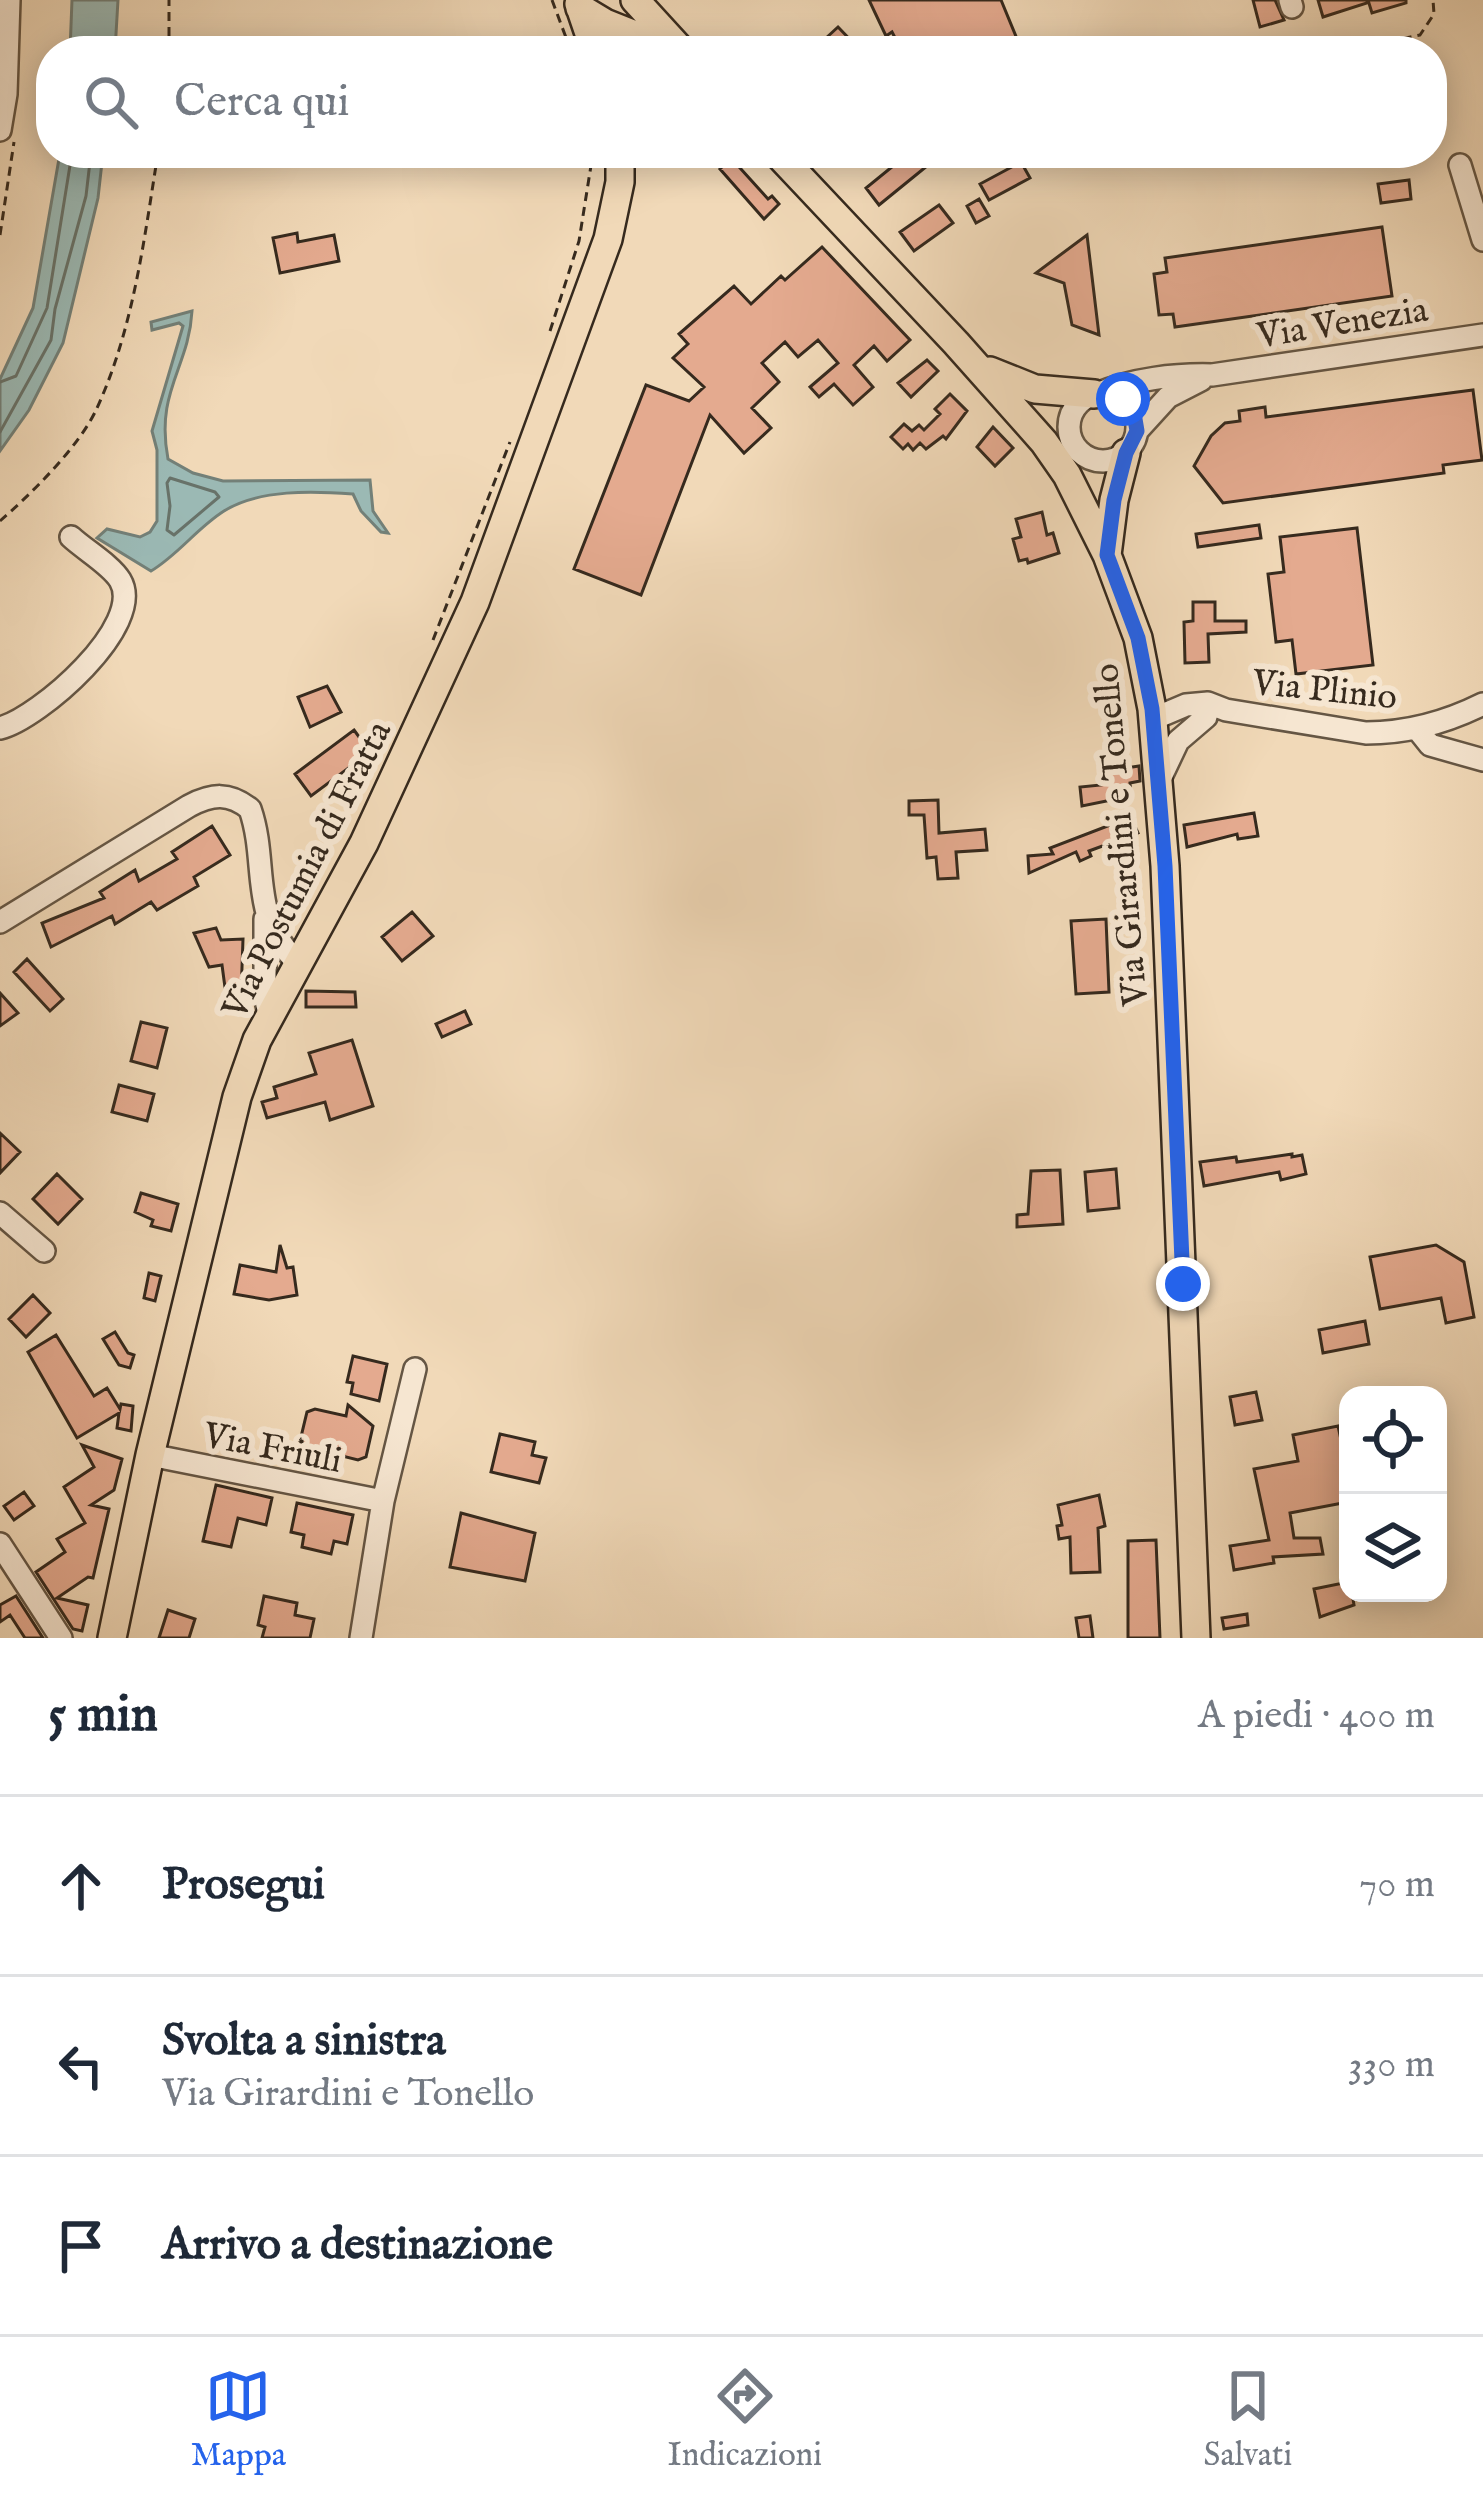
<!DOCTYPE html>
<html lang="it">
<head>
<meta charset="utf-8">
<style>
	body { margin:0; font-family:"IM FELL English",serif; background:#f2f2f3; color:#1f2937 }
	.controls { position:absolute; right:36px; bottom:36px; display:grid; overflow:hidden; border-radius:24px; box-shadow:0 6px 30px #0003 }
	.controls button { width:108px; height:108px; display:grid; place-items:center; padding:0; border:0; border-bottom:3px solid #e0e1e3; background:#fff; color:#1f2937; font:60px sans-serif }
	.stop { position:absolute; width:36px; height:36px; margin:-27px; border:9px solid #2563eb; border-radius:50%; background:#fff }
	.stop.end { background:#2563eb; border-color:#fff; box-shadow:0 3px 12px #0008 }
	.list { margin:0; padding:0; list-style:none }
	h2 { display:flex; justify-content:space-between; align-items:center; height:156px; margin:0; padding:0 48px; font-size:51px }
	h2 small { font-size:39px; font-weight:400; color:#747a83 }
	.list li { display:grid; grid-template-columns:78px 1fr auto; gap:36px; align-items:center; box-sizing:border-box; height:180px; padding:0 48px; border-top:3px solid #e0e1e3 }
	.list b { display:block; font-size:45px; white-space:nowrap }
	.list p { margin:0; font-size:39px; white-space:nowrap; color:#747a83 }
	.list em { font-size:39px; font-style:normal; color:#747a83 }
	.icon { flex:none; width:66px; height:66px; fill:none; stroke:currentColor; stroke-width:2; stroke-linecap:round; stroke-linejoin:round }
	.map { position:relative; flex:none; width:1483px; height:1638px; overflow:hidden }
	.search { position:absolute; background:#fff; box-shadow:0 6px 30px #0003; left:36px; right:36px; top:36px; height:132px; display:flex; align-items:center; gap:30px; box-sizing:border-box; padding:0 42px; border-radius:48px; color:#747a83; font-size:45px }
	.sheet { height:696px; background:#fff }
	nav { display:flex; justify-content:space-around; align-items:center; box-sizing:border-box; height:168px; border-top:3px solid #e0e1e3; background:#fff; font-size:33px; color:#747a83 }
	nav a { display:grid; justify-items:center; gap:6px }
	nav .on { color:#2563eb }
	.map>svg:first-child { display:block }
	.water { fill:#9bb9b4; stroke:#738078; stroke-width:3 }
	.lines { fill:none; stroke-linecap:round; stroke-linejoin:round }
	.shore { stroke:#687269; stroke-width:3 }
	.building { fill:#e4aa8f; stroke:#362a1e; stroke-width:3 }
	.minor-casing { stroke:#655644; stroke-width:26 }
	.major-casing { stroke:#362a1e; stroke-width:32 }
	.path { stroke:#362a1e; stroke-width:3; stroke-dasharray:9 6; stroke-linecap:butt }
	.minor { stroke:#f6e6d1; stroke-width:21 }
	.major { stroke:#f1d9b8; stroke-width:27 }
	.route { stroke:#2563eb; stroke-width:15 }
	.labels { text-anchor:middle; stroke-width:12; stroke-linejoin:round; paint-order:stroke }
	.street-label { font-size:36px; fill:#362a1e; stroke:#f6e6d1 }
</style>
</head>
<body>
<div class="map">
<svg width="1483" height="1638" viewBox="0 0 1483 1638">
	<rect width="100%" height="100%" fill="#f1d9b8"/>
	<filter id="stains"><feTurbulence type="fractalNoise" baseFrequency=".00167" numOctaves="4"/><feColorMatrix values="0 0 0 0 .2 0 0 0 0 .09 0 0 0 0 .02 0 0 0 .5 -.17"/></filter>
	<radialGradient id="worn" r=".72"><stop offset=".6" stop-color="#630" stop-opacity="0"/><stop offset="1" stop-color="#630" stop-opacity=".3"/></radialGradient>
	<path class="water" d="M72 0H118L115 51H70Z
		M60 153H103L98 198 63 343 29 410 0 451V379L33 308Z
		M192 311C189 368 155 391 168 459L193 473 223 481 370 480 373 511 388 533 381 532 361 511 353 494C313 491 259 489 224 511 197 528 178 555 151 571L97 538 107 529 140 537 150 532 157 521V450L152 431 183 326 179 323 152 330 151 322Z"/>
	<g class="lines">
		<path class="shore" d="M0 382 16 376 47 308 72 153
			M0 432 51 340 55 309 86 196 91 153
			M170 478 215 492 219 497 174 535 167 530 170 506 167 483Z"/>
	</g>
	<path class="building" d="M869 0H1001L1022 51H902L892 32 886 36Z
		M1253 0H1275L1284 20 1260 27Z
		M1318 0H1367V3L1323 17Z
		M1368 0H1406V3L1372 13Z
		M838 27 861 51H812Z
		M909 153H943L879 205 866 188Z
		M731 158 768 199 772 196 779 204 764 219 720 169Z
		M1021 162 1030 178 989 200 980 184Z
		M1409 180 1411 199 1381 203 1378 184Z
		M979 199 989 216 976 223 967 206Z
		M939 205 953 223 914 251 900 232Z
		M1382 227 1392 296 1175 327 1173 314 1159 315 1154 274 1167 272 1165 258Z
		M297 233 298 242 334 235 339 261 280 273 273 238Z
		M1087 235 1099 335 1072 325 1064 283 1036 273Z
		M822 247 910 340 887 361 874 346 854 365 873 387 853 405 834 384 819 397 810 387 838 363 818 340 798 357 785 342 762 363 779 382 752 408 771 428 744 453 710 415 641 595 574 569 646 385 689 401 704 387 673 358 688 344 679 334 734 286 751 304 781 276 785 280Z
		M927 360 938 371 911 397 898 383Z
		M1473 390 1482 460 1443 465 1444 473 1223 503 1194 466 1211 436 1225 423 1240 421 1239 411 1265 407 1266 417Z
		M950 394 967 411 946 439 943 436 926 449 920 443 913 450 908 444 903 449 891 437 904 424 912 431 919 425 924 430 940 414 935 409Z
		M993 427 1013 448 995 466 977 447Z
		M1042 512 1047 535 1053 533 1059 553 1028 563 1027 559 1019 561 1013 539 1021 537 1016 519Z
		M1259 525 1261 538 1198 547 1196 534Z
		M1357 528 1373 665 1296 674 1292 640 1276 642 1268 574 1284 572 1280 537Z
		M1193 602H1215V621H1246V632L1208 634 1209 662 1185 663 1184 622 1193 621Z
		M327 686 341 712 310 727 298 697Z
		M354 730 370 752 311 796 295 774Z
		M1139 766 1140 781 1130 783 1131 796 1082 806 1080 787 1101 785 1099 772Z
		M938 800 939 833 985 829 987 850 956 852 958 878 938 879 936 857 927 858 924 815H909V801Z
		M1254 813 1258 836 1238 839 1237 834 1187 847 1184 825Z
		M1131 817 1138 833 1089 851 1091 856 1080 861 1076 852 1029 873 1028 856 1053 854 1050 848Z
		M212 826 230 855 194 877 198 886 157 910 151 902 115 924 112 916 51 947 42 923 104 898 100 892 135 870 139 881 177 859 172 852Z
		M412 912 433 936 402 961 382 937Z
		M1106 919 1109 992 1076 994 1071 921Z
		M216 928 221 940 243 939 241 995H226L222 965 209 967 194 933Z
		M27 959 63 999 50 1011 14 972Z
		M306 991 355 992 356 1007H306Z
		M0 993 18 1013 0 1026Z
		M465 1011 471 1024 442 1037 436 1024Z
		M141 1022 167 1028 157 1068 131 1061Z
		M352 1040 373 1106 330 1120 325 1102 267 1118 262 1102 277 1098 274 1087 316 1074 309 1053Z
		M119 1085 154 1094 147 1121 112 1112Z
		M0 1133 20 1152 0 1173Z
		M1292 1154V1157L1302 1155 1306 1174 1281 1180 1279 1172 1204 1186 1200 1162 1236 1157 1237 1162Z
		M1116 1169 1119 1208 1088 1211 1085 1172Z
		M1060 1170 1063 1224 1017 1227V1215L1028 1214 1031 1171Z
		M57 1174 82 1199 58 1224 33 1199Z
		M141 1193 178 1204 171 1231 151 1226 153 1220 135 1212Z
		M280 1245 287 1268 293 1267 297 1295 269 1300 234 1294 240 1265 276 1272Z
		M1436 1245 1464 1262 1474 1317 1446 1323 1441 1298 1380 1309 1370 1257Z
		M149 1273 161 1276 155 1301 144 1298Z
		M33 1295 50 1313 26 1337 9 1319Z
		M1365 1321 1369 1344 1323 1353 1319 1330Z
		M115 1332 128 1353 134 1355 130 1368 119 1365 103 1339Z
		M56 1335 94 1396 107 1388 120 1409 121 1404 133 1406 131 1431 117 1428 119 1413 77 1438 28 1352Z
		M353 1356 387 1364 379 1401 351 1394 353 1383 347 1382Z
		M1256 1392 1262 1420 1235 1425 1230 1397Z
		M348 1405 373 1426 366 1457 358 1460 306 1447 300 1441 307 1412 315 1409 346 1416Z
		M1338 1426 1348 1473V1502L1290 1513 1294 1538H1320L1323 1554 1273 1557 1274 1563 1234 1570 1230 1546 1269 1540 1254 1469 1298 1461 1293 1435Z
		M500 1434 535 1442 532 1455 546 1458 539 1483 491 1472Z
		M82 1445 122 1459 114 1490 91 1505 109 1509 93 1578 88 1577 57 1598 88 1605 82 1631 73 1629 36 1572 65 1552 57 1539 85 1523 64 1487 94 1467Z
		M216 1485 272 1498 266 1525 238 1518 231 1547 203 1541Z
		M24 1492 34 1506 14 1520 4 1506Z
		M1099 1495 1105 1526 1098 1528 1100 1572 1071 1573 1070 1537 1059 1539 1057 1526 1062 1525 1058 1505Z
		M297 1503 353 1515 347 1544 334 1541 331 1554 302 1547 304 1535 291 1532Z
		M461 1513 535 1533 525 1581 450 1567Z
		M1156 1540 1160 1638H1128V1541Z
		M1348 1582V1593H1352L1354 1605 1320 1617 1314 1589Z
		M16 1596 43 1638H25L10 1615 0 1622V1605Z
		M264 1596 297 1603 295 1615 314 1619 310 1638H262L265 1627 258 1625Z
		M168 1610 195 1619 189 1638H159Z
		M1247 1614 1248 1625 1224 1629 1222 1618Z
		M1090 1616 1093 1638H1079L1076 1618Z"/>
	<g class="lines">
		<defs>
			<path id="minor" d="M1290 0 1292 7
				M0 130 6 94 9 0
				M1460 165 1483 240
				M1069 427a34 34 0 1 1 68 0a34 34 0 1 1-68 0Z
				M1097 394C1131 379 1176 374 1212 375L1483 335
				M1137 431 1168 397 1201 380
				M1153 719 1186 705 1208 703 1226 710 1366 733C1408 733 1445 723 1483 704
				M0 728C38 719 147 625 120 580 111 565 85 550 71 537
				M1418 730 1430 745 1483 760
				M1160 779 1178 741 1206 717
				M265 919V996L269 1014
				M0 922 189 806C212 794 229 792 250 809 269 864 248 915 297 962
				M0 1213 44 1251
				M150 1455 383 1501 361 1638
				M383 1501 415 1369
				M0 1544 61 1638"/>
			<path id="major" d="M635 0 679 48
				M579 4 595 51
				M580 8 605 23 675 51
				M777 153 956 343 1044 442 1067 475 1107 555 1138 638 1152 709 1165 866 1196 1638
				M990 371 1035 389 1094 394
				M1107 555 1114 500 1126 453
				M112 1638 150 1455 237 1097 257 1040 364 843 475 602 608 239 620 182V153"/>
		</defs>
		<use href="#minor" class="minor-casing"/>
		<use href="#major" class="major-casing"/>
		<path class="path" d="M552 0 571 51
			M169 51V0
			M1344 51 1420 35 1434 14 1433 0
			M0 235 14 142
			M550 331 579 241 593 153
			M0 521C31 494 80 446 97 408 134 327 144 239 158 153
			M433 640 510 442"/>
		<use href="#minor" class="minor"/>
		<use href="#major" class="major"/>
	</g>
	<g class="lines">
		<path class="route" d="M1123 399 1134 413 1137 431 1126 453 1114 500 1107 555 1138 638 1152 709 1165 866 1183 1284"/>
	</g>
	<g class="labels">
		<g class="street-label">
			<text transform="translate(1342 321) rotate(-9)" y="13">Via Venezia</text>
			<text transform="translate(1325 688) rotate(6)" y="13">Via Plinio</text>
			<text transform="translate(1119 835) rotate(-95)" y="13">Via Girardini e Tonello</text>
			<text transform="translate(305 869) rotate(-63)" y="13">Via Postumia di Fratta</text>
			<text transform="translate(273 1446) rotate(11)" y="13">Via Friuli</text>
		</g>
	</g>
	<rect width="100%" height="100%" filter="url(#stains)"/>
	<rect width="100%" height="100%" fill="url(#worn)"/>
</svg>
<div class="controls">
<button><svg class="icon" aria-label="locate" viewBox="0 0 24 24"><circle cx="12" cy="12" r="6"/><path d="M12 2v4M12 18v4M2 12h4M18 12h4"/></svg></button>
<button><svg class="icon" aria-label="layers" viewBox="0 0 24 24"><path d="M12 4l9 5-9 5-9-5zM3 14l9 5 9-5"/></svg></button>
</div>
<div class="stop" style="left:1123px;top:399px"></div>
<div class="stop end" style="left:1183px;top:1284px"></div>
<div class="search"><svg class="icon" aria-label="search" viewBox="0 0 24 24"><circle cx="10" cy="10" r="6"/><path d="M15 15l6 6"/></svg>Cerca qui</div>
</div>
<section class="sheet">
<h2>5 min<small>A piedi · 400 m</small></h2>
<ul class="list">
<li><svg class="icon" aria-label="ahead" viewBox="0 0 24 24"><path d="M12 20V5M6 11l6-6 6 6"/></svg><div><b>Prosegui</b></div><em>70 m</em></li>
<li><svg class="icon" aria-label="left" viewBox="0 0 24 24"><path d="M17 20v-9H6M10 6l-5 5 5 5"/></svg><div><b>Svolta a sinistra</b><p>Via Girardini e Tonello</p></div><em>330 m</em></li>
<li><svg class="icon" aria-label="arrive" viewBox="0 0 24 24"><path d="M6 21V4h12l-3 4 3 4H6"/></svg><div><b>Arrivo a destinazione</b></div></li>
</ul>
</section>
<nav>
<a class="on"><svg class="icon" aria-label="map" viewBox="0 0 24 24"><path d="M3 6l6-2 6 2 6-2v14l-6 2-6-2-6 2zM9 4v14M15 6v14"/></svg>Mappa</a>
<a><svg class="icon" aria-label="directions" viewBox="0 0 24 24"><path d="M12 3l9 9-9 9-9-9zM9 14v-3h6M13 9l2 2-2 2"/></svg>Indicazioni</a>
<a><svg class="icon" aria-label="saved" viewBox="0 0 24 24"><path d="M7 4h10v16l-5-4-5 4z"/></svg>Salvati</a>
</nav>
</body>
</html>
